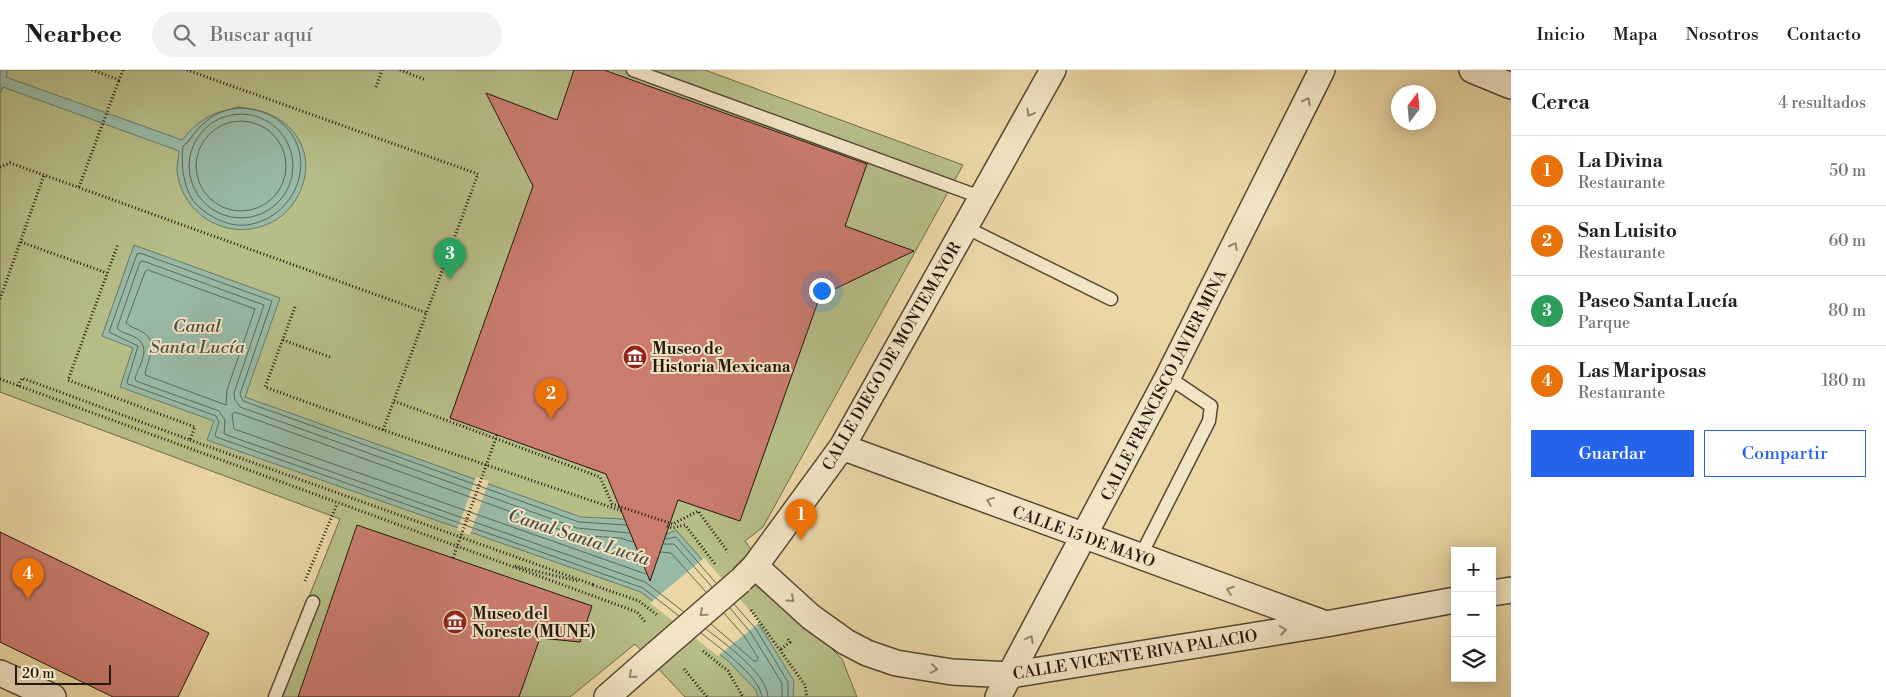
<!DOCTYPE html>
<html lang="es">
<head>
<meta charset="utf-8">
<style>
	body { margin:0; font-family:"Libre Bodoni",serif; background:#f2f2f2; color:#202124 }
	.controls { position:absolute; right:15px; bottom:15px; display:grid; overflow:hidden; border-radius:0px; box-shadow:0 2px 12px #0003 }
	.controls button { width:45px; height:45px; display:grid; place-items:center; padding:0; border:0; border-bottom:1px solid #e0e0e0; background:#fff; color:#202124; font:25px sans-serif }
	.compass { position:absolute; left:1391px; top:15px; width:45px; height:45px; border-radius:50%; background:#fff; box-shadow:0 2px 12px #0003; rotate:16deg }
	.scale { position:absolute; left:15px; bottom:12px; width:96px; box-sizing:border-box; padding-left:5px; border:2px solid #24170e; border-top:0; font-size:14px; line-height:18px; white-space:nowrap; color:#24170e; -webkit-text-stroke:4px #f2e5c5; paint-order:stroke }
	.you { position:absolute; left:821px; top:220px; width:18px; height:18px; margin:-12px; border:4px solid #fff; border-radius:50%; background:#1a73e8; box-shadow:0 0 0 8px #1a73e833 }
	.badge { display:grid; place-items:center; width:32px; height:32px; border-radius:50%; background:#2563eb; color:#fff; font-size:16px; font-weight:700 }
	.pin { position:absolute; translate:-50% -41px; filter:drop-shadow(0 1px 2px #0008) }
	.pin::after { content:''; position:absolute; top:26px; width:18px; height:15px; background:inherit; clip-path:polygon(0 0,100% 0,50% 100%) }
	.list { margin:0; padding:0; list-style:none }
	h2 { display:flex; justify-content:space-between; align-items:center; height:65px; margin:0; padding:0 20px; font-size:21px }
	h2 small { font-size:16px; font-weight:400; color:#757577 }
	.list li { display:grid; grid-template-columns:32px 1fr auto; gap:15px; align-items:center; box-sizing:border-box; height:70px; padding:0 20px; border-top:1px solid #e0e0e0 }
	.list b { display:block; font-size:19px; white-space:nowrap }
	.list p { margin:0; font-size:16px; white-space:nowrap; color:#757577 }
	.list em { font-size:16px; font-style:normal; color:#757577 }
	.actions { display:flex; gap:10px; padding:15px 20px }
	.actions a { flex:1; padding:11px 0; border:1px solid #2563eb; border-radius:0px; text-align:center; font-size:18px; color:#2563eb }
	.actions .main { background:#2563eb; color:#fff }
	.icon { flex:none; width:28px; height:28px; fill:none; stroke:currentColor; stroke-width:2; stroke-linecap:round; stroke-linejoin:round }
	.map { position:relative; flex:none; width:1511px; height:627px; overflow:hidden }
	header { display:flex; align-items:center; gap:30px; box-sizing:border-box; height:70px; padding:0 25px; background:#fff; border-bottom:1px solid #e0e0e0 }
	header strong { font-size:24px }
	nav { display:flex; gap:28px; margin-inline-start:auto; font-size:18px }
	.search { width:350px; height:45px; background:#f2f2f2; display:flex; align-items:center; gap:12px; box-sizing:border-box; padding:0 18px; border-radius:28px; color:#757577; font-size:19px }
	main { display:flex }
	aside { flex:1; background:#fff }
	.map>svg:first-child { display:block }
	.green { fill:#b6be88; stroke:#6d6a4b }
	.water { fill:#98baa6; stroke:#6a7969 }
	.pier { fill:#ebd7a6 }
	.lines { fill:none; stroke-linecap:round; stroke-linejoin:round }
	.shore { stroke:#5e685a; stroke-width:1 }
	.building { fill:#ca7c6e; stroke:#24170e }
	.service-casing { stroke:#564734; stroke-width:15 }
	.minor-casing { stroke:#564734; stroke-width:28 }
	.path { stroke:#24170e; stroke-width:3; stroke-dasharray:1 2.5; stroke-linecap:butt }
	.service { stroke:#f2e5c5; stroke-width:12 }
	.minor { stroke:#f2e5c5; stroke-width:25 }
	.minor-bridge-casing { stroke:#564734; stroke-width:28; stroke-linecap:butt }
	.path-bridge { stroke:#24170e; stroke-width:3; stroke-dasharray:1 2.5; stroke-linecap:butt }
	.minor-bridge { stroke:#f2e5c5; stroke-width:25 }
	.oneway { stroke:#958873 }
	.labels { text-anchor:middle; stroke-width:4; stroke-linejoin:round; paint-order:stroke }
	.poi-label { font-size:16px; font-weight:bold; fill:#24170e; stroke:#f2e5c5; text-anchor:start }
	.street-label { font-size:16px; fill:#24170e; stroke:#f2e5c5 }
	.water-label { font-size:18px; font-style:italic; fill:#4d5043; stroke:#f2e5c5 }
</style>
</head>
<body>
<header>
<strong>Nearbee</strong>
<div class="search"><svg class="icon" aria-label="search" viewBox="0 0 24 24"><circle cx="10" cy="10" r="6"/><path d="M15 15l6 6"/></svg>Buscar aquí</div>
<nav><a>Inicio</a><a>Mapa</a><a>Nosotros</a><a>Contacto</a></nav>
</header>
<main>
<div class="map">
<svg width="1511" height="627" viewBox="0 0 1511 627">
	<rect width="100%" height="100%" fill="#ebd7a6"/>
	<filter id="stains"><feTurbulence type="fractalNoise" baseFrequency=".004" numOctaves="4"/><feColorMatrix values="0 0 0 0 .2 0 0 0 0 .09 0 0 0 0 .02 0 0 0 .5 -.17"/></filter>
	<radialGradient id="worn" r=".72"><stop offset=".6" stop-color="#630" stop-opacity="0"/><stop offset="1" stop-color="#630" stop-opacity=".3"/></radialGradient>
	<path class="green" d="M0 0H705L963 95 763 457 745 471 796 543 842 589 857 627H685L635 574 570 627H269L340 449 0 322Z"/>
	<path class="water" d="M0 0H8L6 7 182 70C235 0 338 58 296 129 286 146 270 156 250 159 214 164 179 136 177 99 177 93 179 87 179 81L3 17 0 23Z
		M134 175 280 228 245 327 581 447 623 449 667 464 676 460 760 556 794 611 793 627H758L756 620 727 590 641 522 207 370 214 351 120 317 133 278 102 266Z"/>
	<path class="pier" d="M476 407 489 411 470 465 457 460Z
		M704 488 760 552 718 586 650 533Z"/>
	<g class="lines">
		<path class="shore" d="M239 37C252 39 264 41 275 48 322 79 300 147 247 155 228 157 209 147 196 134 189 127 186 116 184 107 182 100 182 83 183 77 183 75 187 73 188 72 204 50 212 43 239 37Z
			M189 96a52 52 0 1 1 104 0a52 52 0 1 1-104 0Z
			M196 96a45 45 0 1 1 90 0a45 45 0 1 1-90 0Z
			M148 200 255 239 227 320 226 335 145 305C146 291 160 275 144 263 139 259 131 258 126 253L145 202Z
			M626 455 579 452 243 331 240 324 272 231 140 183 137 184 109 262 138 276 127 312 128 314 216 346 219 352 215 365 216 367 643 518 679 546
			M629 463 577 458 240 337 235 330 234 323 264 235 143 191 140 192 117 258C120 262 125 263 130 265 154 274 141 291 135 308L136 311 219 341 225 350 224 364 645 512 684 542
			M666 469 676 467 716 513
			M633 472 620 468 575 465 235 342 232 344 234 359 646 504
			M664 474H674L712 517
			M661 482 671 483 706 522
			M734 534 756 559 788 612V627
			M730 538 751 563 782 613V627
			M711 554 754 591H757L758 588 745 567 724 543
			M706 559C724 573 767 603 768 627
			M701 563C717 576 760 606 762 627"/>
	</g>
	<path class="building" d="M574 0H604L867 94 845 156 914 181 820 226 740 451 678 430 650 511 606 404 450 348 533 116 486 23 557 50Z
		M357 455 592 536 580 572 540 568 519 627H298Z
		M0 462 209 563 178 627H113L0 572Z"/>
	<g class="lines">
		<defs>
			<path id="service" d="M633 0 983 128
				M967 158 1111 229
				M1140 487 1209 351 1211 336 1168 307
				M275 627 313 532"/>
			<path id="minor" d="M1472 0 1511 16
				M842 377 1323 553
				M755 496 811 547 846 572 867 583 896 593 952 602 1010 605 1326 554 1455 530
				M744 507 755 496 842 377 1053 0
				M1492 523 1511 520
				M0 603 53 627
				M607 627 657 583
				M998 627 1168 307 1322 0"/>
		</defs>
		<use href="#service" class="service-casing"/>
		<use href="#minor" class="minor-casing"/>
		<path class="path" d="M92 0 119 10 123 0
			M187 0 478 104 383 360
			M400 0 426 10
			M376 17 382 0
			M0 97 10 93 44 105 427 243
			M79 117 119 10
			M21 172 107 203
			M0 229 44 105
			M295 237 265 317 383 360 622 441
			M283 270 330 287
			M0 309 637 542 646 553
			M18 316 22 308 190 370 195 357 68 310 118 174
			M394 331 600 407 612 434 673 454 698 441 728 482
			M190 370 594 515
			M667 456 672 458 685 455 715 494
			M515 496 577 511
			M305 511 337 434
			M593 515 639 531 657 545
			M751 540 805 615 807 627
			M781 579 790 572 787 567
			M703 581 728 601 743 627
			M684 599 707 627"/>
		<use href="#service" class="service"/>
		<use href="#minor" class="minor"/>
		<defs>
			<path id="minor-bridge" d="M657 583 740 511"/>
		</defs>
		<use href="#minor-bridge" class="minor-bridge-casing"/>
		<path class="path-bridge" d="M453 488 497 365"/>
		<use href="#minor-bridge" class="minor-bridge"/>
	</g>
	<defs><path id="oneway-chevron" d="M-2-3.5L2.5 0L-2 3.5" fill="none" stroke-width="1.6" stroke-linecap="round" stroke-linejoin="round" transform="scale(1.25)"/></defs>
	<g class="oneway">
		<use href="#oneway-chevron" transform="translate(1307 31) rotate(-63)"/>
		<use href="#oneway-chevron" transform="translate(1030 43) rotate(119)"/>
		<use href="#oneway-chevron" transform="translate(1234 176) rotate(-63)"/>
		<use href="#oneway-chevron" transform="translate(990 431) rotate(-159)"/>
		<use href="#oneway-chevron" transform="translate(1230 520) rotate(-160)"/>
		<use href="#oneway-chevron" transform="translate(791 529) rotate(42)"/>
		<use href="#oneway-chevron" transform="translate(703 543) rotate(139)"/>
		<use href="#oneway-chevron" transform="translate(1283 560) rotate(-9)"/>
		<use href="#oneway-chevron" transform="translate(1030 569) rotate(-62)"/>
		<use href="#oneway-chevron" transform="translate(934 599) rotate(9)"/>
		<use href="#oneway-chevron" transform="translate(632 605) rotate(139)"/>
	</g>
	<defs>
		<symbol id="museum-disc" viewBox="-11 -11 22 22"><circle r="9.5" fill="#8f2418" stroke="#f2e5c5"/><path d="M0-6L6-3V-2H-6V-3ZM-5-1h2V3h-2ZM-1-1h2V3h-2ZM3-1h2V3H3ZM-6 4H6V6H-6Z" fill="#fff"/></symbol>
	</defs>
	<g fill-rule="evenodd">
		<use href="#museum-disc" x="621" y="273" width="28" height="28"/>
		<use href="#museum-disc" x="441" y="538" width="28" height="28"/>
	</g>
	<g class="labels">
		<g class="poi-label">
			<text x="652" y="284">Museo de<tspan x="652" dy="18">Historia Mexicana</tspan></text>
			<text x="472" y="549">Museo del<tspan x="472" dy="18">Noreste (MUNE)</tspan></text>
		</g>
		<g class="street-label">
			<text transform="translate(891 286) rotate(-60)" y="6">CALLE DIEGO DE MONTEMAYOR</text>
			<text transform="translate(1163 315) rotate(-63)" y="6">CALLE FRANCISCO JAVIER MINA</text>
			<text transform="translate(1084 466) rotate(20)" y="6">CALLE 15 DE MAYO</text>
			<text transform="translate(1135 584) rotate(-9)" y="6">CALLE VICENTE RIVA PALACIO</text>
		</g>
		<g class="water-label">
			<text x="197" y="262">Canal<tspan x="197" dy="21">Santa Lucía</tspan></text>
			<text transform="translate(579 467) rotate(18)" y="6">Canal Santa Lucía</text>
		</g>
	</g>
	<rect width="100%" height="100%" filter="url(#stains)"/>
	<rect width="100%" height="100%" fill="url(#worn)"/>
</svg>
<div class="controls">
<button>+</button>
<button>−</button>
<button><svg class="icon" aria-label="layers" viewBox="0 0 24 24"><path d="M12 4l9 5-9 5-9-5zM3 14l9 5 9-5"/></svg></button>
</div>
<svg class="compass" viewBox="-18 -18 36 36"><path d="M0-13l5 13h-10z" fill="#e53935"/><path d="M0 13l5-13h-10z" fill="#757577"/></svg>
<div class="scale">20 m</div>
<div class="you"></div>
<div class="pin badge" style="left:801px;top:470px;background:#e8710a">1</div>
<div class="pin badge" style="left:551px;top:349px;background:#e8710a">2</div>
<div class="pin badge" style="left:450px;top:209px;background:#2e9e5b">3</div>
<div class="pin badge" style="left:28px;top:529px;background:#e8710a">4</div>
</div>
<aside>
<h2>Cerca<small>4 resultados</small></h2>
<ul class="list">
<li><span class="badge" style="background:#e8710a">1</span><div><b>La Divina</b><p>Restaurante</p></div><em>50 m</em></li>
<li><span class="badge" style="background:#e8710a">2</span><div><b>San Luisito</b><p>Restaurante</p></div><em>60 m</em></li>
<li><span class="badge" style="background:#2e9e5b">3</span><div><b>Paseo Santa Lucía</b><p>Parque</p></div><em>80 m</em></li>
<li><span class="badge" style="background:#e8710a">4</span><div><b>Las Mariposas</b><p>Restaurante</p></div><em>180 m</em></li>
</ul>
<div class="actions"><a class="main">Guardar</a><a>Compartir</a></div>
</aside>
</main>
</body>
</html>
